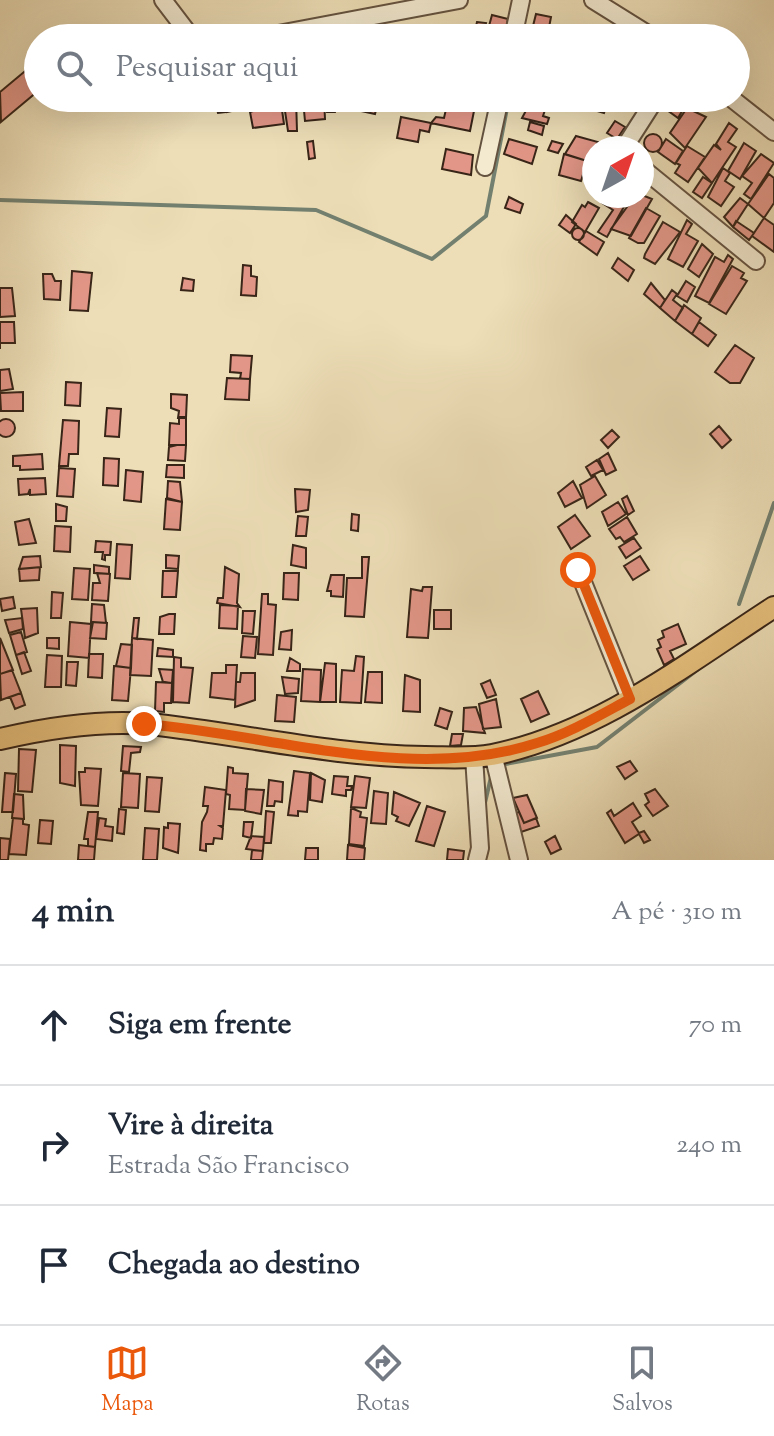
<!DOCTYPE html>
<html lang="pt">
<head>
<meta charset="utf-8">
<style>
	body { margin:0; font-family:"Sorts Mill Goudy",serif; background:#f6f6f7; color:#1f2937 }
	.compass { position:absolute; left:582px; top:136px; width:72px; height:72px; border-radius:50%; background:#fff; box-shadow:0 8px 32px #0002; rotate:40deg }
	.stop { position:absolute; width:24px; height:24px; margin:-18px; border:6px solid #ea580c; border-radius:50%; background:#fff }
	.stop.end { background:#ea580c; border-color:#fff; box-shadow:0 2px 8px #0008 }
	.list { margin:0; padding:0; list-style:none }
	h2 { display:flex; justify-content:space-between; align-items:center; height:104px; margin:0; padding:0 32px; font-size:34px }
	h2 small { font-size:26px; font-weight:400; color:#747a83 }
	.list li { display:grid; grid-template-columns:52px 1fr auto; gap:24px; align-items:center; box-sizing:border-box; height:120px; padding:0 32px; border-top:2px solid #e0e1e3 }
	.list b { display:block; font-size:30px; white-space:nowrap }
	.list p { margin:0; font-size:26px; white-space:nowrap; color:#747a83 }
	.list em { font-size:26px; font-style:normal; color:#747a83 }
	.icon { flex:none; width:44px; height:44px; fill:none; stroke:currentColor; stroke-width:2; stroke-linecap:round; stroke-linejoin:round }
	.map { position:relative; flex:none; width:774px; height:860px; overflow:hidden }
	.search { position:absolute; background:#fff; box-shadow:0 8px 32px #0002; left:24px; right:24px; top:24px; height:88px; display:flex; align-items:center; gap:20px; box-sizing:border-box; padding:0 28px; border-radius:44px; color:#747a83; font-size:30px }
	.sheet { height:464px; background:#fff }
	nav { display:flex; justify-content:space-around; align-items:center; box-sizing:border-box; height:112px; border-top:2px solid #e0e1e3; background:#fff; font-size:22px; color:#747a83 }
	nav a { display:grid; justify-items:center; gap:4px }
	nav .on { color:#ea580c }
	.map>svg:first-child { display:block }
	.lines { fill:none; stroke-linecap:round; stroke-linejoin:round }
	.stream { stroke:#738070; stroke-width:4 }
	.building { fill:#e29687; stroke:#382518; stroke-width:2 }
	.minor-casing { stroke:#655340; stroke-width:20 }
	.major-casing { stroke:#382518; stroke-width:24 }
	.minor { stroke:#f3ead0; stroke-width:16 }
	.major { stroke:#e6bf7c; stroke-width:20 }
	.route { stroke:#ea580c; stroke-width:10 }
</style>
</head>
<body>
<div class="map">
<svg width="774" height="860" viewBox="0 0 774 860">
	<rect width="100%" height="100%" fill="#eddeb7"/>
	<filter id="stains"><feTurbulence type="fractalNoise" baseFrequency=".0025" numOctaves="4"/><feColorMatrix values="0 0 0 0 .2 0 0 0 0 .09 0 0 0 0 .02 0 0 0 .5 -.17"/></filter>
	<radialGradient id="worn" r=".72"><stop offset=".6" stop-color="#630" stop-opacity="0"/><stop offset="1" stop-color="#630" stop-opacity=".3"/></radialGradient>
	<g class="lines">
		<path class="stream" d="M521 38 524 25
			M0 200 316 210 432 259 486 216 509 98
			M739 604 774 503
			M500 765 597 747 705 664
			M484 807 491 777"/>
	</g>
	<path class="building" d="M536 14 551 17 547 38H530Z
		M492 15 508 19 504 38 486 37Z
		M477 22 486 23 482 38H467L468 32 474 34Z
		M36 62 38 91 1 122 0 92Z
		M94 98H108L110 104 97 108Z
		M214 98H224L227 112 218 113Z
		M224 98H238L241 109 227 112Z
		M283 98H296L297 131H288Z
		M324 98H339L335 112H327Z
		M324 98 325 119 305 121 303 100Z
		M364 98H379L375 114 361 111Z
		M427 98H452L448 105Z
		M609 98 604 113 594 110 598 98Z
		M676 98 688 101 678 118 667 110Z
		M281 103 284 124 253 128 250 112Z
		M447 105 474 111 470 131 431 123 436 117 444 118Z
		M529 105 545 110 543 116 549 118 547 124 522 118Z
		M687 108 706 117 685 148 670 133Z
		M401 117 431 123 429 132 420 130 418 142 397 138Z
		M615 121 625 127 617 139 607 133Z
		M530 122 544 126 542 135 528 130Z
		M729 123 737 129 728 142 736 147 712 183 698 168 714 145 721 150 716 144Z
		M644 143a9 9 0 1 1 18 0a9 9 0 1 1-18 0Z
		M576 136 598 142 587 161 565 154Z
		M509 139 537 147 532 164 504 154Z
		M666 139 683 151 675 164 658 152Z
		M313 141 315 158 309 159 307 142Z
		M552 141 563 144 558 153 548 150Z
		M744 143 756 151 740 179 728 171Z
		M687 146 705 157 688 182 675 173 680 165 676 163Z
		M446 149 473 155 471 175 442 169Z
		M564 154 587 161 581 181 559 175Z
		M761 154 774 163 751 199 744 194 752 183 742 176Z
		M723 168 730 173 725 181 734 187 721 206 708 197Z
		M769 174 774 178V203L764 218 748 204Z
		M703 177 712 183 702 198 693 192Z
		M642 195 652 199 631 236 611 229 635 196Z
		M606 196H630L607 237 598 232 613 210 602 203Z
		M509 197 523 204 520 213 505 208Z
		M740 198 748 204 733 227 724 217Z
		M588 202 599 208 585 232 572 222 582 205 585 207Z
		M646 208 660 216 644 243H638L629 238Z
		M566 215 576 224 570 233 559 225Z
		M764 218 774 225V252L752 236Z
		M687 220 692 224 686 234 698 241 683 267 668 259Z
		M736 221 754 233 749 240 733 227Z
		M663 222 680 232 655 264 644 258 645 254Z
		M572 234a6 6 0 1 1 12 0a6 6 0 1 1-12 0Z
		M586 231 604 242 597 255 579 242Z
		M702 244 713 254 699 277 688 269Z
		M728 255 733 259 709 303 695 296 715 257 724 262Z
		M618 258 634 270 628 281 612 268Z
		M243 265 251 266V276L257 277 256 296 241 295Z
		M732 266 744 273 741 278 747 281 726 314 709 304Z
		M72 271 92 273 88 311 70 310Z
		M43 274H52L55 281H61L60 300 44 299Z
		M183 278 194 280 193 291 181 290Z
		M686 281 695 287 687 302 677 296Z
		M651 283 665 300 660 308 644 294Z
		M0 288H12L15 316 0 317Z
		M672 290 677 294 673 300 683 308 675 321 660 308Z
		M684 305 701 318 692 334 675 321Z
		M0 322H14L15 343H0V349Z
		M699 322 716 335 708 346 692 334Z
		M735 345 754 358 740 383H730L715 372Z
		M231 355 252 356 250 379H240L241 373 230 372Z
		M9 369 13 389 0 391V370Z
		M227 378 250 379 249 400 225 399Z
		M66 382 81 383 80 406 65 405Z
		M23 392V411H1L0 393Z
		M171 394 187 395 186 418H178L179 411 171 408Z
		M107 408 121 409 119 437 105 436Z
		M179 417H186V445H169L170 423 179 424Z
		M-3 428a9 9 0 1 1 18 0a9 9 0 1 1-18 0Z
		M63 420 79 421 78 454H69L68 466H59Z
		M719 426 731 440 722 448 710 434Z
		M612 430 619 437 608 448 601 440Z
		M177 445H186L185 461 168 460 169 447Z
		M608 453 616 470 606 475 599 459Z
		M42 454 43 469 20 470V466H13V456Z
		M104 458 119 459 118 486 103 485Z
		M597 460 603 470 591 476 586 467Z
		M167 465H184V478L166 477Z
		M59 468 75 469 73 497 57 496Z
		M126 470 143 472 141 502 124 500Z
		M595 476 606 495 587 508 580 485Z
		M45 478 46 494 30 495V489L28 494 19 495 18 479Z
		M168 481 180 482 182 502 167 498Z
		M573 481 582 498 565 507 558 493Z
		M295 489 310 490 308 510 296 512Z
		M627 496 634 511 628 515 622 499Z
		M166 499 182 502 180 530 164 529Z
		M618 502 626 514 608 526 602 512Z
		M56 504 67 507 66 521H56Z
		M352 514 359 515 358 531 351 530Z
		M575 515 590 536 571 549 558 527Z
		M298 516 308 517 306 536H296Z
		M627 517 637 534 624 542 620 537 616 539 609 529Z
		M29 519 36 543 19 545 15 522Z
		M55 526 71 527 70 552 54 551Z
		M634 538 641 548 626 558 619 547Z
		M96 541 111 542 110 555H105V560L102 559 103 552H95Z
		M117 544 132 545 130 579 115 578Z
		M293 545 306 548V568L291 565Z
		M166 555 179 556 178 569 166 568Z
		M40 556 41 567 19 569 23 557Z
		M640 556 649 570 633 580 624 566Z
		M362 557H369L364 617 345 616 347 578H362Z
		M94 565 109 567V574L94 573Z
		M40 567 39 580 20 581 19 569Z
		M225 567 239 574 237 603 240 607 217 603 218 598H223Z
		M74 568 90 569 88 600 72 599Z
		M163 571H178L176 597H162Z
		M97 573 110 574 108 601 92 600 93 583H100Z
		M284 573H299L298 600 283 599Z
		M331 575H344L343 597 331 596V591H327Z
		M423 587H432L428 638 407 637 411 589 422 591Z
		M52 592 63 593 61 618H51Z
		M262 594H268V604L276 605 273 655 258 654Z
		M13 597 15 608 2 611 0 599Z
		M92 604 104 605 106 623 91 622Z
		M220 605 238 606 237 629 219 628Z
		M37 608 38 633 25 638 21 609Z
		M434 610H451V629H434Z
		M243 611H255L253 634 242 633Z
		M169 614H175L174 634H159L160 617Z
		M22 618 23 629 9 633 5 620Z
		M134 618H139L137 639 132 638Z
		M70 622 91 624 89 658 68 656Z
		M93 622 107 623 106 639 90 638Z
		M678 624 686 644 670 651 674 659 664 665 657 649 661 647 658 640 664 637 662 631Z
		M292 630 291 650 279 649 281 632Z
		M21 632 27 652 16 655 10 635Z
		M243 636 257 637 255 658 241 657Z
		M0 638 13 670 0 674Z
		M47 638H59V649L47 648Z
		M132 638 153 640 151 676 130 675Z
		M121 644 132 645 131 668 116 666Z
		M158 648 173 650V657L157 656Z
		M24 652 31 671 22 674 16 655Z
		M89 654H103L102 678 88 677Z
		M47 655 62 656 61 687H45Z
		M356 656 364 657 361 703 340 702 342 670 354 671Z
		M174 657 181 658V667L193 668 189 703 173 702Z
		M290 658 300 664V671H287Z
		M67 662H78L76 686 66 685Z
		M325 663 336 664V702H320Z
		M226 665H237L235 700 210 697 212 673H226Z
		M114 666 131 668 128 701 112 700Z
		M159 669 173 670 172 683 163 682Z
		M303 669 321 670 320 702 301 701Z
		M12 670 21 693 1 700 0 674Z
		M368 672H382V703L365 702Z
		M241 673H255V700L235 707 236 682H240Z
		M405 675 420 680V712L403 711Z
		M282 677 299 679 298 693 285 694Z
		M490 680 496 695 487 698 481 684Z
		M156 682 172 683 171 703H164V712L155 711Z
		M538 691 549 714 531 722 521 699Z
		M21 693 25 705 15 709 10 697Z
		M277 695 296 697 294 722 275 721Z
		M496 699 501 727 483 729 479 704Z
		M476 707 485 733 463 731 464 708Z
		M440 708 452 712 447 729 435 725Z
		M452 734H463L461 745 450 746Z
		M60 745 76 746 75 786 60 783Z
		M123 746 141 747 140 752 131 753 129 772 121 771Z
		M19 749 36 750 32 792 18 791Z
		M630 761 637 771 625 779 617 767Z
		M228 767 233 768V773L248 774 245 810 229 809 230 795 226 794Z
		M85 768 101 769 98 806 81 805 79 772H85Z
		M294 771 310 773 307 812 298 811V816L288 815Z
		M5 773 16 774 13 812H2Z
		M123 773 140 774 138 808 121 807Z
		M311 773 325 780 322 802 310 800Z
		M334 776 348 777 347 786H352L351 790H346V796L332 794Z
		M355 776 370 778 366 808 351 807Z
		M147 777 162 778 159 812 145 811Z
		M269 780 283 782 282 802 275 801 274 806H267Z
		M205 787 226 790 223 826H220L223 828 222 839 214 838 213 844H206V851L200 850 202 822 207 812 208 806H203Z
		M246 789 264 790 261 814 245 811Z
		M655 789 668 806 653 816 645 805 649 802 645 794Z
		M374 791 388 793 386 824 371 823Z
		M394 792 420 803 409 826 396 821 398 817 392 814Z
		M14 794 23 795 24 819 12 818Z
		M527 795 537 818 524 823 513 798Z
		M633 803 641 816 632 822 639 833 644 831 650 840 644 843 639 834 625 843 607 813 611 810 614 816Z
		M427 806 445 812 434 846 416 841Z
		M351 808 361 812 360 817 367 818 364 846 349 844Z
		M119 809 126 810 124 834 117 833Z
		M266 811 274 812 271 843H264Z
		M88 812H98L95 847 88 846V839H84Z
		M519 812 524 823 536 818 539 826 521 832 513 813Z
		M13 818 23 819V824L29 825 26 855 9 854Z
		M99 818 106 819 105 826 113 827 112 841 96 839Z
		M40 820 53 821 51 844 38 843Z
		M244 822H253L251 838 243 836Z
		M168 823 180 824 178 853 163 848 164 827 168 828Z
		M145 828 159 829 157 860H143Z
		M251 836 264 837 263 851 246 849Z
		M555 836 561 849 551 854 545 842Z
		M0 838 10 839 8 860H0Z
		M79 845 95 847 94 860H78Z
		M348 845 365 848 364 860H347Z
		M306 848H318V860H305Z
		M448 849 464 851 463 860H447Z
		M252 850 263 851 262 860H251Z"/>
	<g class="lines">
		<defs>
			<path id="minor" d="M163 0 192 38
				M593 0 654 38
				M257 38 459 0
				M513 38 521 0
				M731 98 774 132
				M624 148 656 98
				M485 167 500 98
				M642 168 756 261
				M578 570 630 699
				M493 754 519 860
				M474 757 480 848 477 860"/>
			<path id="major" d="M0 739C47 728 101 720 150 724 242 734 332 756 425 757 448 757 470 759 492 755 597 734 686 664 774 607"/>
		</defs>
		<use href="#minor" class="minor-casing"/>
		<use href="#major" class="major-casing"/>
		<use href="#minor" class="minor"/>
		<use href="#major" class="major"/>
	</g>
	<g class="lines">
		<path class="route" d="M144 724C271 734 411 784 537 743 570 733 600 715 630 699L578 570"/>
	</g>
	<rect width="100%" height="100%" filter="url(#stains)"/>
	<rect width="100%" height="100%" fill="url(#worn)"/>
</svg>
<svg class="compass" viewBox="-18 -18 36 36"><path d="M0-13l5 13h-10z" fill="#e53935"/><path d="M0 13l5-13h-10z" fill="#747a83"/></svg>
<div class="stop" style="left:578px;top:570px"></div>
<div class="stop end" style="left:144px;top:724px"></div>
<div class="search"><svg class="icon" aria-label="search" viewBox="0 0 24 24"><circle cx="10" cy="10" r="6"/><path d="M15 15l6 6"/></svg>Pesquisar aqui</div>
</div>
<section class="sheet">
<h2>4 min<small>A pé · 310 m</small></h2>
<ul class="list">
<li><svg class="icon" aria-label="ahead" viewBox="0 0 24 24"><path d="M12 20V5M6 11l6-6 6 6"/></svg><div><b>Siga em frente</b></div><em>70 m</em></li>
<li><svg class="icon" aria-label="right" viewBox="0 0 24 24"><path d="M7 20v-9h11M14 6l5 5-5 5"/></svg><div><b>Vire à direita</b><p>Estrada São Francisco</p></div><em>240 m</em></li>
<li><svg class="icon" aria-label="arrive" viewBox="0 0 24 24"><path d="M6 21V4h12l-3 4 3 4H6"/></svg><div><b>Chegada ao destino</b></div></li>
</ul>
</section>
<nav>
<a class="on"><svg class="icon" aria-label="map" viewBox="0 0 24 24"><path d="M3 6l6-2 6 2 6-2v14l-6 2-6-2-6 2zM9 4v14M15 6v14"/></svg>Mapa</a>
<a><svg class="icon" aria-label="directions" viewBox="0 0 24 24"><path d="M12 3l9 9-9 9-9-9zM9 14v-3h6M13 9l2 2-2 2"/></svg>Rotas</a>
<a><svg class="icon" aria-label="saved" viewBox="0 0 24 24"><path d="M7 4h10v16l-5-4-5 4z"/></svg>Salvos</a>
</nav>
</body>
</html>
